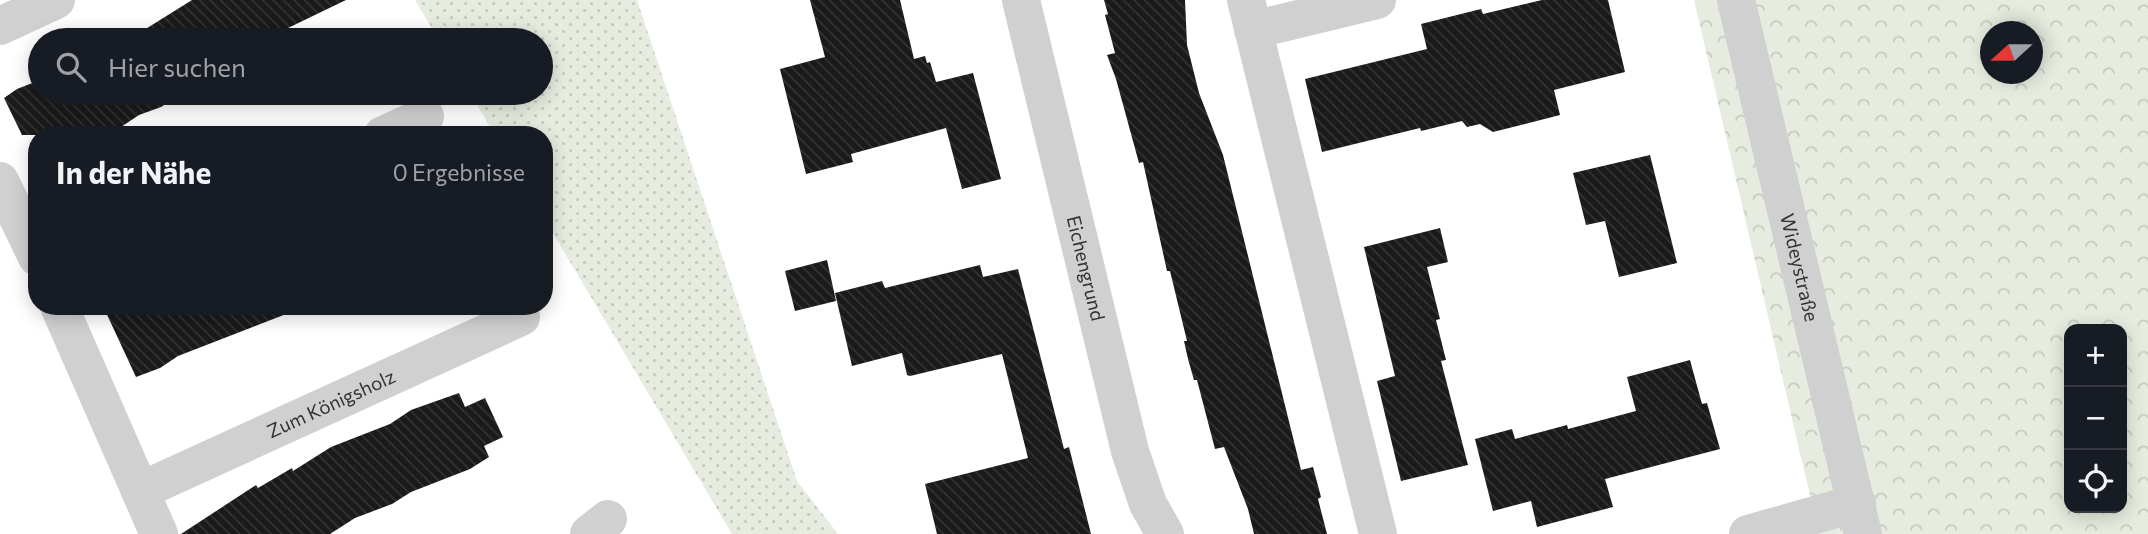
<!DOCTYPE html>
<html lang="de">
<head>
<meta charset="utf-8">
<style>
	body { margin:0; font-family:Commissioner,sans-serif; background:#20242c; color:#f1f3f6 }
	.controls { position:absolute; right:21px; bottom:21px; display:grid; overflow:hidden; border-radius:14px; box-shadow:0 4px 18px #0003 }
	.controls button { width:63px; height:63px; display:grid; place-items:center; padding:0; border:0; border-bottom:2px solid #363941; background:#171b24; color:#f1f3f6; font:35px sans-serif }
	.compass { position:absolute; left:1980px; top:21px; width:63px; height:63px; border-radius:50%; background:#171b24; box-shadow:0 4px 18px #0003; rotate:249deg }
	.list { margin:0; padding:0; list-style:none }
	h2 { display:flex; justify-content:space-between; align-items:center; height:91px; margin:0; padding:0 28px; font-size:30px }
	h2 small { font-size:23px; font-weight:400; color:#9ea1a6 }
	.icon { flex:none; width:38px; height:38px; fill:none; stroke:currentColor; stroke-width:2; stroke-linecap:round; stroke-linejoin:round }
	.map { position:relative; flex:none; width:2148px; height:534px; overflow:hidden }
	.search { position:absolute; background:#171b24; box-shadow:0 4px 18px #0003; left:28px; top:28px; width:525px; height:77px; display:flex; align-items:center; gap:18px; box-sizing:border-box; padding:0 24px; border-radius:38px; color:#9ea1a6; font-size:26px }
	.panel { position:absolute; background:#171b24; box-shadow:0 4px 18px #0003; left:28px; top:126px; width:525px; height:189px; border-radius:28px }
	.map>svg:first-child { display:block }
	.forest { fill:url(#forest-crowns); fill-rule:evenodd }
	.park { fill:url(#park-dots) }
	.building { fill:url(#building-back-hatch) }
	.lines { fill:none; stroke-linecap:round; stroke-linejoin:round }
	.street { stroke:#d0d0d0; stroke-width:38 }
	.labels { text-anchor:middle; stroke-width:7; stroke-linejoin:round; paint-order:stroke }
	.street-label { font-size:19px; fill:#333; stroke:#fff }
</style>
</head>
<body>
<div class="map">
<svg width="2148" height="534" viewBox="0 0 2148 534">
	<defs>
		<pattern id="forest-crowns" width="20" height="18" patternUnits="userSpaceOnUse" patternTransform="scale(1.75)"><rect width="20" height="18" fill="#e6ecdf"/><path d="M2 6a3 3 0 1 1 6 0M12 15a3 3 0 1 1 6 0" fill="none" stroke="#c6cbc0"/></pattern>
		<pattern id="park-dots" width="8" height="8" patternUnits="userSpaceOnUse" patternTransform="scale(1.75)"><rect width="8" height="8" fill="#e6ecdf"/><path d="M2 2h.1M6 6h.1" fill="none" stroke="#c6cbc0" stroke-width="1.8" stroke-linecap="round"/></pattern>
		<pattern id="building-back-hatch" width="6" height="6" patternUnits="userSpaceOnUse" patternTransform="scale(1.75)"><rect width="6" height="6" fill="#1a1a1a"/><path d="M-1 5l2 2M0 0l6 6M5-1l2 2" fill="none" stroke="#333"/></pattern>
	</defs>
	<rect width="100%" height="100%" fill="#fff"/>
	<path class="forest" d="M1694 0H2148V534H1819ZM1990 32H2032V74H1990ZM2069 329H2122V508H2069Z"/>
	<path class="park" d="M415 0H637L797 481 838 534H732L544 218V135H495L470 93H541V40H439Z"/>
	<path class="building" d="M192 0H346L288 28 293 40H128Z
		M810 0H900L914 59 925 56 927 63 930 62 936 82 973 73 1001 179 962 189 946 128 851 154 853 162 806 174 780 69 825 57Z
		M1104 0H1185L1187 45 1199 93 1223 155 1301 470 1313 467 1321 497 1318 499 1327 534H1254L1248 509 1224 447 1215 449 1197 380H1194L1188 359 1184 341H1187L1170 271H1167L1143 162 1139 163 1116 79 1107 55 1115 53 1105 15 1108 14Z
		M1542 0H1608L1625 72 1554 90 1560 115 1493 132 1480 124 1467 127 1462 121 1421 131 1420 128 1322 152 1305 79 1427 49 1421 24 1481 9 1483 14Z
		M40 80V93H183L161 107 139 115 109 135H22L4 98 17 89Z
		M1650 155 1677 263 1619 277 1605 221 1586 225 1573 173Z
		M1440 228 1448 262 1427 267 1440 319 1436 320 1446 360 1441 361 1468 465 1401 481 1377 381 1395 376 1364 247Z
		M827 260 836 301 795 311 785 271Z
		M980 265 983 277 1018 269 1064 449 1069 447 1091 534H937L925 484 1028 458 1002 354 910 376 907 375 902 353 852 366 835 293 882 281 885 288Z
		M103 306H299V309L178 356 160 368 136 377Z
		M1690 360 1702 404 1707 403 1720 449 1605 479 1613 507 1537 527 1531 501 1493 511 1475 439 1512 429 1515 439 1567 425 1568 429 1636 411 1627 377Z
		M459 393 465 407 485 398 503 437 484 446 489 457 470 469 411 492 392 504 355 518 330 534H181L256 485 258 488 292 468 293 471 331 447 390 424 411 410Z"/>
	<g class="lines">
		<g class="street">
			<path id="s1" d="M1021 0 1130 451 1148 504 1165 534"/>
			<path d="M1246 0 1378 534"/>
			<path id="s2" d="M1736 0 1863 534"/>
			<path d="M0 26 56 0"/>
			<path d="M1253 30 1377 0"/>
			<path d="M383 135 425 116"/>
			<path d="M0 181 37 257"/>
			<path d="M59 306 159 534"/>
			<path id="s3" d="M140 491 521 317"/>
			<path d="M589 534 608 519"/>
			<path d="M1748 534 1857 503"/>
		</g>
	</g>
	<g class="labels">
		<g class="street-label">
			<text dy="7" stroke="none"><textPath href="#s2" startOffset="275">Wideystraße</textPath></text>
			<text dy="7" stroke="none"><textPath href="#s1" startOffset="276">Eichengrund</textPath></text>
			<text dy="7" stroke="none"><textPath href="#s3" startOffset="210">Zum Königsholz</textPath></text>
		</g>
	</g>
</svg>
<div class="controls">
<button>+</button>
<button>−</button>
<button><svg class="icon" aria-label="locate" viewBox="0 0 24 24"><circle cx="12" cy="12" r="6"/><path d="M12 2v4M12 18v4M2 12h4M18 12h4"/></svg></button>
</div>
<svg class="compass" viewBox="-18 -18 36 36"><path d="M0-13l5 13h-10z" fill="#e53935"/><path d="M0 13l5-13h-10z" fill="#9ea1a6"/></svg>
<div class="search"><svg class="icon" aria-label="search" viewBox="0 0 24 24"><circle cx="10" cy="10" r="6"/><path d="M15 15l6 6"/></svg>Hier suchen</div>
<section class="panel">
<h2>In der Nähe<small>0 Ergebnisse</small></h2>
<ul class="list">
</ul>
</section>
</div>
</body>
</html>
